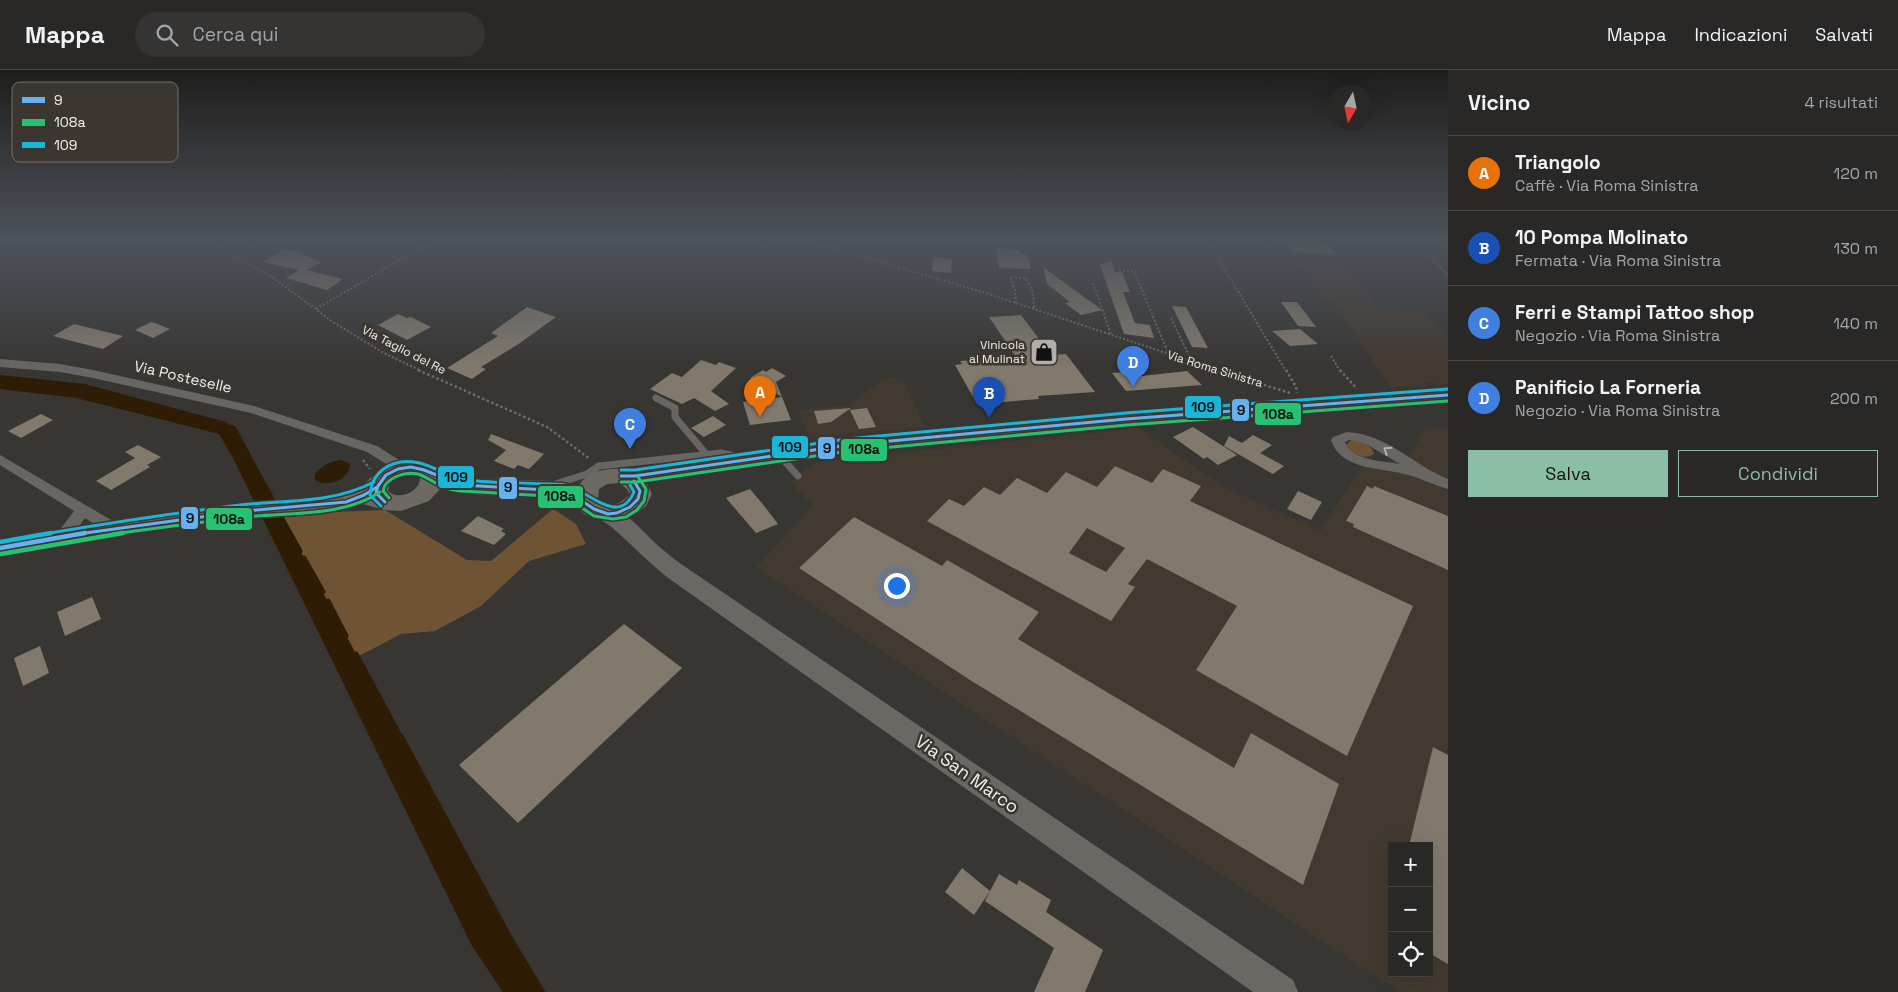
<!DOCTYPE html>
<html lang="it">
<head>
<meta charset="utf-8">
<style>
	body { margin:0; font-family:"Space Grotesk",sans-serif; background:#363432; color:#f1f3f6 }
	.controls { position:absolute; right:15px; bottom:15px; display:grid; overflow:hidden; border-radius:0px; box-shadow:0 5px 20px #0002 }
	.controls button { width:45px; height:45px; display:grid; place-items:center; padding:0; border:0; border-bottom:1px solid #464443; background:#2a2826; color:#f1f3f6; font:25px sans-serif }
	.compass { position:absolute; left:1328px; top:15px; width:45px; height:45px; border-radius:50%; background:#2a2826; box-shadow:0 5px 20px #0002; rotate:189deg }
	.you { position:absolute; left:896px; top:515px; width:18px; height:18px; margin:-12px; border:4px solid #fff; border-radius:50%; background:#1a73e8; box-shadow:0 0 0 8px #1a73e833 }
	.badge { display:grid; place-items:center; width:32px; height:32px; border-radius:50%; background:#8abfa5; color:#fff; font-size:16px; font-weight:700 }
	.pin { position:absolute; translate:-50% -41px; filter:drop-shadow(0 1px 2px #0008) }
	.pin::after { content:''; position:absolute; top:26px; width:18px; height:15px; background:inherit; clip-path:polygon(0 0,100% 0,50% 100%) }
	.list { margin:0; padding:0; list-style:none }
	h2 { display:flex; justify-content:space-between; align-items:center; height:65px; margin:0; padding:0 20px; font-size:21px }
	h2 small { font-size:16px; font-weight:400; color:#a5a6a7 }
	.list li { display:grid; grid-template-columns:32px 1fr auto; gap:15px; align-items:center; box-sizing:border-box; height:75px; padding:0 20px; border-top:1px solid #464443 }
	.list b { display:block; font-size:19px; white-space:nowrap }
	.list p { margin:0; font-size:16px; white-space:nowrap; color:#a5a6a7 }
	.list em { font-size:16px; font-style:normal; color:#a5a6a7 }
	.actions { display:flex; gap:10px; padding:15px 20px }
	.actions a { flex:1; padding:11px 0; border:1px solid #8abfa5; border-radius:0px; text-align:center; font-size:18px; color:#8abfa5 }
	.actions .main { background:#8abfa5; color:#111 }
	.icon { flex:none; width:28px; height:28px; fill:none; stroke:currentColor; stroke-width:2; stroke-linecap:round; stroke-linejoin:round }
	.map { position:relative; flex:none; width:1448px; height:922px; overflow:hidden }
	header { display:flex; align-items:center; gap:30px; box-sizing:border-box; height:70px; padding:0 25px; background:#2a2826; border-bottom:1px solid #464443 }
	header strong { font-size:24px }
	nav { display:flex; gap:28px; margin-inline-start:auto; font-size:18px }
	.search { width:350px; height:45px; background:#363432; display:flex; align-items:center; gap:12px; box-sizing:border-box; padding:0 18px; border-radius:28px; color:#a5a6a7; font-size:19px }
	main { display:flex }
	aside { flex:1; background:#2a2826 }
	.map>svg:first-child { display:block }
	.built { fill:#423930; fill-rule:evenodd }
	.green { fill:#6e5434 }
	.water { fill:#2e1c05 }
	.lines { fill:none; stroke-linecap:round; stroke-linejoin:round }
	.stream-far2 { stroke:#2e1c05; stroke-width:4 }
	.stream-far1 { stroke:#2e1c05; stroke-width:5 }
	.stream { stroke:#2e1c05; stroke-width:6 }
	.building { fill:#82796d; fill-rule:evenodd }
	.path-far1 { stroke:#6d6c69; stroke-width:2; stroke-dasharray:2 2; stroke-linecap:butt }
	.path { stroke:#6d6c69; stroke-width:2.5; stroke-dasharray:2.5 2.5; stroke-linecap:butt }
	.lane { stroke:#686663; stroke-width:7 }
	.street { fill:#686663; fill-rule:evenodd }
	.secondary { fill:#6b6762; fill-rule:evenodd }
	.primary { fill:#6e6962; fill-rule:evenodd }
	.bus-1-far1-casing { stroke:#3b3630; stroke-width:6 }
	.bus-1-casing { stroke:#3b3630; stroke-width:8 }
	.bus-2-far1-casing { stroke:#3b3630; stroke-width:6 }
	.bus-2-casing { stroke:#3b3630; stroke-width:8 }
	.bus-3-far1-casing { stroke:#3b3630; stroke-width:6 }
	.bus-3-casing { stroke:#3b3630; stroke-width:8 }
	.bus-1-far1 { stroke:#66b1f2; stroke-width:3 }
	.bus-1 { stroke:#66b1f2; stroke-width:4.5 }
	.bus-2-far1 { stroke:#26c172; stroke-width:3 }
	.bus-2 { stroke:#26c172; stroke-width:4.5 }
	.bus-3-far1 { stroke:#1ab6d8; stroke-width:3 }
	.bus-3 { stroke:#1ab6d8; stroke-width:4.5 }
	.oneway { stroke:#b4b2ae }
	.labels { text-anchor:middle; stroke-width:5; stroke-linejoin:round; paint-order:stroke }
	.far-poi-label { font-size:12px; fill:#f3f0ec; stroke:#3b3630; text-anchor:end }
	.far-street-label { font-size:12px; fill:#f3f0ec; stroke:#3b3630 }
	.street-label { font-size:15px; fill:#f3f0ec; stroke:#3b3630 }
	.near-street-label { font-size:18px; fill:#f3f0ec; stroke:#3b3630 }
	.key { fill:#3b3630; stroke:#726e68; stroke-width:1 }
	.key-label { font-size:14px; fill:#f3f0ec }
	.line-badge { stroke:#3b3630; stroke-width:2 }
	.pale-badge-label { font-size:14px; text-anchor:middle; font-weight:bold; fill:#111 }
</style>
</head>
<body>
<header>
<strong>Mappa</strong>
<div class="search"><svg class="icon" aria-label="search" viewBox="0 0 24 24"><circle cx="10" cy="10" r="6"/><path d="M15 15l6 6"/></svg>Cerca qui</div>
<nav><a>Mappa</a><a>Indicazioni</a><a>Salvati</a></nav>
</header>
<main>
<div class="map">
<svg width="1448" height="922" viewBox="0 0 1448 922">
	<rect width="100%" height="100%" fill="#383633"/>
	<path class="built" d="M1279 170H1325L1379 239 1424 242 1448 269V314L1437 315 1433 312H1425L1428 316 1391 318 1332 230 1325 229Z
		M902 308 925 357 810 368 798 340 849 335 883 309Z
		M1448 357V922H1400L756 498 813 435 790 412 816 392 1139 358 1223 417 1321 461 1361 396 1411 384 1425 359ZM1392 776H1429V903H1392Z"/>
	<path class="green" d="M1350 371C1360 371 1372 374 1374 384 1363 391 1353 383 1346 375Z
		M553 439 576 454 586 474 529 491 481 536 435 561 401 564 357 587 280 444 385 440 467 490 491 491Z"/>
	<path class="water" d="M0 305 85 314 226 352 234 358 509 867 542 922H503L472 876 233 388 219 364 76 328 0 319Z
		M341 390 349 393 350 396C348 410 327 418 315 410V404C322 396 330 391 341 390Z"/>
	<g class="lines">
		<path class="stream-far2" d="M231 357 234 358 273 430
			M281 446 291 464"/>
		<path class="stream-far1" d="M290 463 300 481
			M304 488 323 522
			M328 531 346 566
			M356 584 401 668"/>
		<path class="stream" d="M401 667 509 867 542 922"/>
	</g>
	<path class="building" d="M1283 170H1323L1335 184 1292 182Z
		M996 178 1019 180 1020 184H1027L1031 199 999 198Z
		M284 179 299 182 321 193 306 200 343 209 327 220 286 208 299 200 263 192Z
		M933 187 952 189 951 203 932 201Z
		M1111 191 1115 202H1122L1130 222H1123L1135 253 1150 255 1154 268 1124 264 1100 195Z
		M1043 197 1102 240 1081 245 1065 233 1070 232 1047 214Z
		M1281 232H1297L1316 257 1298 256Z
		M1172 236 1186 237 1208 278 1192 277Z
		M527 237 556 247 520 273 481 297 486 299 472 309 447 298 498 266 491 263Z
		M398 244 407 248 411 247 431 257 407 270 378 255Z
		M1021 245 1051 285 1066 284 1095 322 1038 326 1039 329 977 334 955 295 962 294 960 291 988 289 990 292 1018 290 989 247Z
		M151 252 155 253 170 259 153 268 135 260Z
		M74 254 123 266 103 279 53 266Z
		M1300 259 1318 274 1290 276 1272 261Z
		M701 290 716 295 719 292 736 298 711 321 729 334 715 341 694 328 682 334 650 319 672 303 682 307Z
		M1131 294 1142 306 1187 301 1202 315 1126 321 1112 303 1123 302 1117 295Z
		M772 298 786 306 776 312 782 327 750 308 763 300 766 302Z
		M782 327 791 350 750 355 743 332Z
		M851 338 831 352 818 354 814 341Z
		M867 338 876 357 859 359 850 340Z
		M41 344 53 350 21 368 8 361Z
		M713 346 726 355 704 367 691 358Z
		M1193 357 1237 385 1218 395 1207 387 1204 389 1173 367Z
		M491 364 544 384 529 399 518 395 514 399 494 391 506 380 488 370Z
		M1253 365 1272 375 1260 383 1284 396 1273 404 1224 376 1229 366 1242 373Z
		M138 375 161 387 147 395 150 397 111 420 96 411 135 388 125 382Z
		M1115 396 1152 413 1163 399 1201 416 1190 431 1413 536 1347 686 1196 600 1237 536 1147 489 1128 514 1135 517 1111 551 927 451 949 429 964 436 984 417 1000 425 1017 408 1047 423 1066 402 1097 417ZM1087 458 1125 478 1106 502 1069 483Z
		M1367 416 1373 419 1374 416 1448 446V500L1353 457 1354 454 1346 451Z
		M750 419 765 437 778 454 756 463 726 428Z
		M1298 421 1322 432 1311 450 1287 439Z
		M478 446 504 459 501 461 506 464 494 475 461 461Z
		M854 447 942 496 947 490 1039 542 1018 569 1234 698 1251 663 1339 714 1303 815 970 610 799 498Z
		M92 527 101 549 65 566 57 542Z
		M624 554 682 598 518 753 459 695Z
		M40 576 49 603 23 616 14 588Z
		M1433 677 1448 685V894L1429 883V776H1409Z
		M962 798 990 821 974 845 945 822Z
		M999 804 1017 815 1019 810 1051 830 1046 842 1103 880 1085 922H1034L1054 878 985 831Z"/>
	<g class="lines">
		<path class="path-far1" d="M206 170 275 209 333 252 382 282 421 301
			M806 170 989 224 1220 301
			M1207 170 1286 301
			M1423 180 1448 205
			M1119 201H1134L1169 285
			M1093 213 1111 265
			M1016 233 1015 220 1010 207 1027 209 1033 223 1034 239
			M316 239 434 170
			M1171 248 1192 292
			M1331 286 1340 301"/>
		<path class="path" d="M418 300 547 357 590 389
			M1216 300 1290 323
			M1286 300 1296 317 1297 323
			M1340 300 1357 319
			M363 390 370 399"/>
		<path class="lane" d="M656 328 675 338V347L707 385
			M779 385 798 406
			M549 416 587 404 599 396 721 383 734 386 736 390"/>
		<path class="street" d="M1423 170H1448V176L1428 173Z
			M0 289 60 294 93 300 254 336 377 376 401 391 413 394 415 397 413 400 408 402 391 397 367 382 251 343 93 308 60 302 0 297Z
			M1347 362C1387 364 1413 395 1448 409V419C1433 415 1419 407 1404 404 1378 397 1341 400 1331 370L1333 367ZM1349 370 1366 374 1400 394C1384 391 1352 391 1345 372Z
			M0 385 118 454 120 458 118 462C107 465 95 454 85 448 78 457 72 473 59 469L56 465 74 441 0 395Z"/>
		<path class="secondary" d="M606 436C629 442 644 464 662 479 670 486 678 492 687 498L1293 910 1298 922H1253L671 510C651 495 634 477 616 461 609 454 600 451 596 443L599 438Z"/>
		<path class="primary" d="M1448 319V331L1126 355 848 382 646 412 652 424 646 436 635 445 621 450 607 451 586 445 564 428 477 425 441 418 429 431 401 441 385 440 363 434 346 440 245 449 113 466 0 487V469C81 455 163 442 245 433 267 430 290 429 313 427 323 426 334 426 343 424 372 418 373 392 409 390 428 389 444 404 462 408L552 411 578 417C590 396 614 399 635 399L848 368 1126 343ZM414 404 420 407C421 422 398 431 388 421 389 408 403 404 414 404ZM619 413 627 419 630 424C621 434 610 439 598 431L599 419 607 414Z"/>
		<defs>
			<path id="bus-1-far1" d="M621 406H635L848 375 1126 349 1448 325
				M385 432 376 423 378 416 386 405 398 399 411 397 424 400 462 415 567 421 594 439 608 444 617 443 630 437 638 429 640 421 634 411
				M78 464 245 441 346 432 364 425 377 417"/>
			<path id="bus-1" d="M0 478 85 463"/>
			<path id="bus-2-far1" d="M621 412H636L849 381 1127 355 1448 331
				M389 428 383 421C385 408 405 401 418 404 427 407 436 414 446 418 450 420 456 420 461 421L566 427 594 446 613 449 626 447 637 440 644 431 646 419 638 407
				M113 464C157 458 202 452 246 447 289 442 344 447 380 422"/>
			<path id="bus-2" d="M1 484 123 463"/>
			<path id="bus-3-far1" d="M621 400H635L847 369 1126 343 1448 319
				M381 436 370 425C371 407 383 395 401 392 423 388 442 405 463 409 488 414 517 412 543 414 551 414 561 413 569 416 588 421 619 457 634 422L630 415
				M44 464C109 453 175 443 240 435 287 430 331 434 374 412"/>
			<path id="bus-3" d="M0 472 51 463"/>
		</defs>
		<use href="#bus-1-far1" class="bus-1-far1-casing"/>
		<use href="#bus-1" class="bus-1-casing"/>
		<use href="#bus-2-far1" class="bus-2-far1-casing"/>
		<use href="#bus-2" class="bus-2-casing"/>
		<use href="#bus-3-far1" class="bus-3-far1-casing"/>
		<use href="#bus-3" class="bus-3-casing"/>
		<use href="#bus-1-far1" class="bus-1-far1"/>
		<use href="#bus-1" class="bus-1"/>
		<use href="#bus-2-far1" class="bus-2-far1"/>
		<use href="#bus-2" class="bus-2"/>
		<use href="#bus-3-far1" class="bus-3-far1"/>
		<use href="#bus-3" class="bus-3"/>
	</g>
	<defs><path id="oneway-chevron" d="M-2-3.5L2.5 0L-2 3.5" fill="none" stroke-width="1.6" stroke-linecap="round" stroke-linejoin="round" transform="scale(1.25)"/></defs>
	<use class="oneway" href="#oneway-chevron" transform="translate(1387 380) rotate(-146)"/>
	<linearGradient id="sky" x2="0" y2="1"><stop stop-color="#1f1e1c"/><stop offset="0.57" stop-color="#4d525b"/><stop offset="1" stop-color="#4d525b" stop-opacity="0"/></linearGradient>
	<rect width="1448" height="299" fill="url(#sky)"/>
	<defs>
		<symbol id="shop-square" viewBox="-11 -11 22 22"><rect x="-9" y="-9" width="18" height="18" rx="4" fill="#b2afab" stroke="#3b3630"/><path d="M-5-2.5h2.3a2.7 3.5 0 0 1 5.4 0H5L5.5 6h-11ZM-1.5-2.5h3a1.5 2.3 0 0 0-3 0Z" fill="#111"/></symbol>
	</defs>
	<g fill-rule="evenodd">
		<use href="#shop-square" x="1028" y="266" width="32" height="32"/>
	</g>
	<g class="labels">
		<g class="far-poi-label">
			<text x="1025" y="279">Vinicola<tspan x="1025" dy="14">al Mulinat</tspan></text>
		</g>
		<g class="far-street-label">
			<text transform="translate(404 280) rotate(27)" y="4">Via Taglio del Re</text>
			<text transform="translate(1215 299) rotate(17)" y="4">Via Roma Sinistra</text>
		</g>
		<g class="street-label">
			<text transform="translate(183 307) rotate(13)" y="5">Via Posteselle</text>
		</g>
		<g class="near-street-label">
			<text transform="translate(967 704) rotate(35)" y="6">Via San Marco</text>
		</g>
	</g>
	<rect x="12" y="12" width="166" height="80" rx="8" class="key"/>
	<rect x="22" y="27" width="23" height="6" fill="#66b1f2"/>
	<rect x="22" y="49" width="23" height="7" fill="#26c172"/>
	<rect x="22" y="72" width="23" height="6" fill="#1ab6d8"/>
	<g class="key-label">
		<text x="54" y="35">9</text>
		<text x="54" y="57">108a</text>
		<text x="54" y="80">109</text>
	</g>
	<g class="line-badge">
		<rect x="1184" y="325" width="38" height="24" rx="5" fill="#1ab6d8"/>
		<rect x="1231" y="328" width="19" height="24" rx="5" fill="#66b1f2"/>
		<rect x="1254" y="332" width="48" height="24" rx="5" fill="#26c172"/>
		<rect x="771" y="365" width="38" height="24" rx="5" fill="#1ab6d8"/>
		<rect x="817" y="366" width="19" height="24" rx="5" fill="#66b1f2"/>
		<rect x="840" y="368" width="48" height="24" rx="5" fill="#26c172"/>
		<rect x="437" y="395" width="38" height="24" rx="5" fill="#1ab6d8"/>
		<rect x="498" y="406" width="20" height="24" rx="5" fill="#66b1f2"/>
		<rect x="537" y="415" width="47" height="24" rx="5" fill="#26c172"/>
		<rect x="180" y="436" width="19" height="24" rx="5" fill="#66b1f2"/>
		<rect x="205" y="437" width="48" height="24" rx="5" fill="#26c172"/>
	</g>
	<g class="pale-badge-label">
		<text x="1203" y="342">109</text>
		<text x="1241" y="345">9</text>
		<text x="1278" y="349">108a</text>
		<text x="790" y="382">109</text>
		<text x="827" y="383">9</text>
		<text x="864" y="384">108a</text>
		<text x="456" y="412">109</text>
		<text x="508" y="422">9</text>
		<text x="560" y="431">108a</text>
		<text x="190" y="453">9</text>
		<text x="229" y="454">108a</text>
	</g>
</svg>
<div class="controls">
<button>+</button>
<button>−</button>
<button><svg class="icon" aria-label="locate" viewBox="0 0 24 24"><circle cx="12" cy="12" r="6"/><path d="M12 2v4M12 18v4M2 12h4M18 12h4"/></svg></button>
</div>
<svg class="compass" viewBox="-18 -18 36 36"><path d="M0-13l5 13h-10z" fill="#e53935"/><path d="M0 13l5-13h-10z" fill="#a5a6a7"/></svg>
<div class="you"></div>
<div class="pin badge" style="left:760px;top:347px;background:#e8710a">A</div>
<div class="pin badge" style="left:989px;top:348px;background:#1a4fb4">B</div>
<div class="pin badge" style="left:630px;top:379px;background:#3f7fe0">C</div>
<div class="pin badge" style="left:1133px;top:317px;background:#3f7fe0">D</div>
</div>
<aside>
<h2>Vicino<small>4 risultati</small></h2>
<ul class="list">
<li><span class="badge" style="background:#e8710a">A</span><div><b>Triangolo</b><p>Caffè · Via Roma Sinistra</p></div><em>120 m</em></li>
<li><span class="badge" style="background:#1a4fb4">B</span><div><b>10 Pompa Molinato</b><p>Fermata · Via Roma Sinistra</p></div><em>130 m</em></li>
<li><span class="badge" style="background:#3f7fe0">C</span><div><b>Ferri e Stampi Tattoo shop</b><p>Negozio · Via Roma Sinistra</p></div><em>140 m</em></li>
<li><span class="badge" style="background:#3f7fe0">D</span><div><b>Panificio La Forneria</b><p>Negozio · Via Roma Sinistra</p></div><em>200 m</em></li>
</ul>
<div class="actions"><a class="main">Salva</a><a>Condividi</a></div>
</aside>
</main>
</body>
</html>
